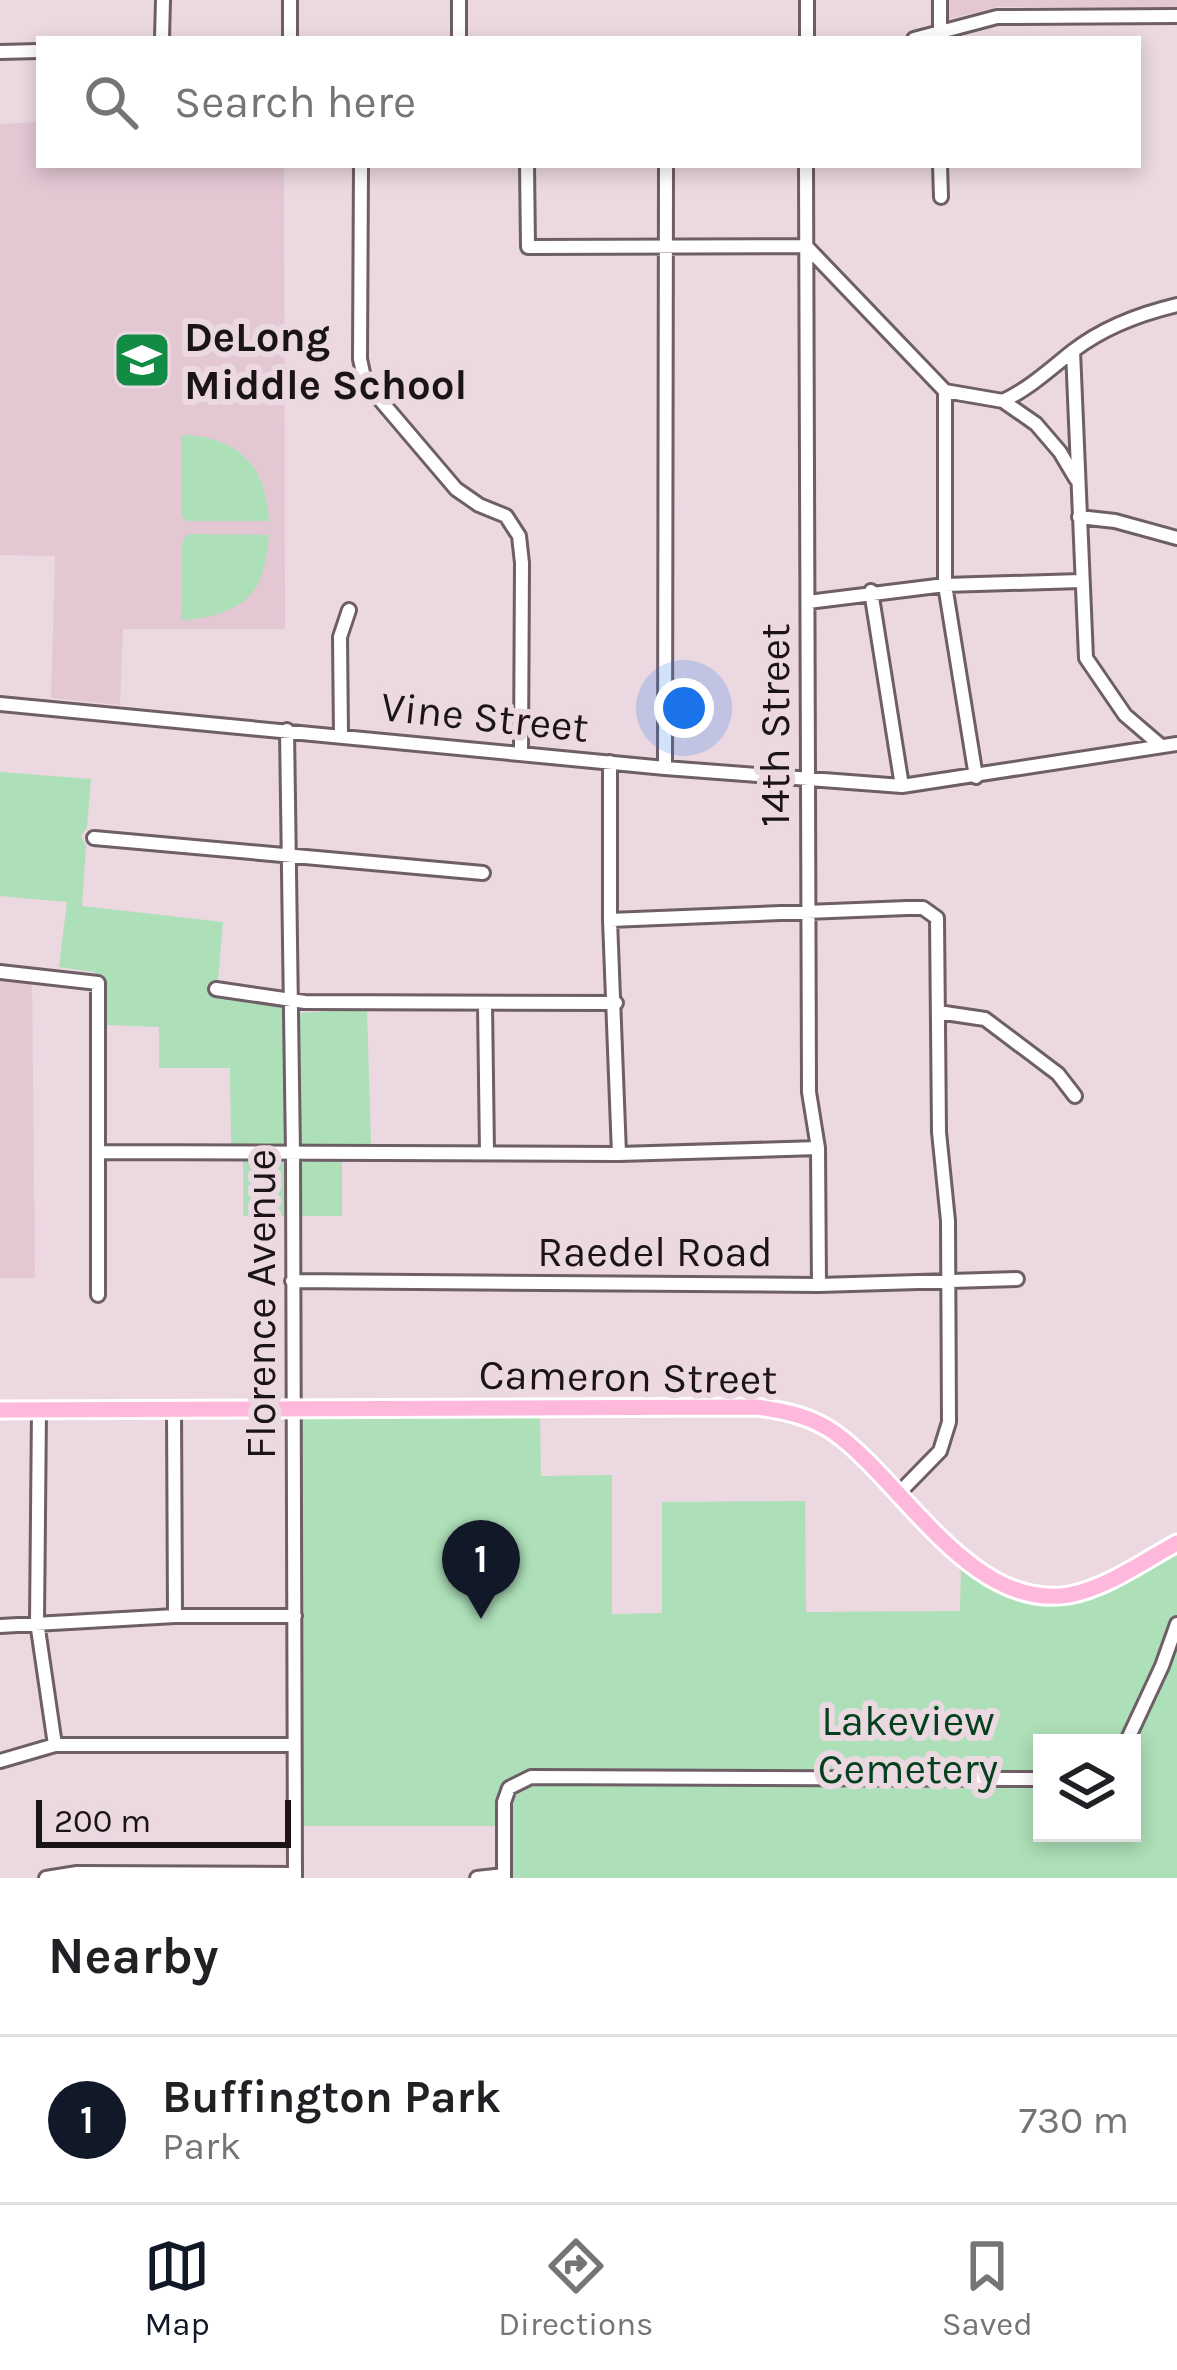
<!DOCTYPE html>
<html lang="en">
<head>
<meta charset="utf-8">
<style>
	body { margin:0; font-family:Karla,sans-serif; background:#f6f6f6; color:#202124 }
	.controls { position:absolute; right:36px; bottom:36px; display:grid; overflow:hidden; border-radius:0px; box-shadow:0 6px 18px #0003 }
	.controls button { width:108px; height:108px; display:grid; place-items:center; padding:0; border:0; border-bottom:3px solid #e0e0e0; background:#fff; color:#202124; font:60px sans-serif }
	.scale { position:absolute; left:36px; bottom:30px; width:255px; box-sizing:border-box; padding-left:12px; border:6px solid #1b1417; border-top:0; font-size:33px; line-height:42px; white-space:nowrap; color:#1b1417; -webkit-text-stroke:9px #ebd8e1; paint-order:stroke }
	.you { position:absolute; left:684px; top:708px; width:42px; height:42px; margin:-30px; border:9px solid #fff; border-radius:50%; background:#1a73e8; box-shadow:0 0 0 18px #1a73e833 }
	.badge { display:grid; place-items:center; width:78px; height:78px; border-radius:50%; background:#111827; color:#fff; font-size:39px; font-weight:700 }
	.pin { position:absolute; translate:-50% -99px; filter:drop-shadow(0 3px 6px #0008) }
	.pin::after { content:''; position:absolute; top:63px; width:42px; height:36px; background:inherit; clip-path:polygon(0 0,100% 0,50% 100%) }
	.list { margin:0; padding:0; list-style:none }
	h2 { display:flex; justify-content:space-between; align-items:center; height:156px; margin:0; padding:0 48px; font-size:51px }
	h2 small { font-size:39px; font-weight:400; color:#757577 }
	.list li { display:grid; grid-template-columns:78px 1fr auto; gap:36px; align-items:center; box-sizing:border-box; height:168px; padding:0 48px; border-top:3px solid #e0e0e0 }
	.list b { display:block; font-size:45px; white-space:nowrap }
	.list p { margin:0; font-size:39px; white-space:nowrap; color:#757577 }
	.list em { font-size:39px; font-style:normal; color:#757577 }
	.icon { flex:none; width:66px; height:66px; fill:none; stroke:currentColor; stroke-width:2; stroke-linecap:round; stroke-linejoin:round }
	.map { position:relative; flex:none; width:1177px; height:1878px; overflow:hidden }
	.search { position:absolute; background:#fff; box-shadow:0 6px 18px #0003; left:36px; right:36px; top:36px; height:132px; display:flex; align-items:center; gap:30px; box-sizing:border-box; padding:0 42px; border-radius:0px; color:#757577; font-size:45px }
	.sheet { height:324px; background:#fff }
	nav { display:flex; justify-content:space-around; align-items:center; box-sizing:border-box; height:168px; border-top:3px solid #e0e0e0; background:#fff; font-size:33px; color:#757577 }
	nav a { display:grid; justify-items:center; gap:6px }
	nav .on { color:#111827 }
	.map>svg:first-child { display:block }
	.built { fill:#e3c8d4 }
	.green { fill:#addfb8; fill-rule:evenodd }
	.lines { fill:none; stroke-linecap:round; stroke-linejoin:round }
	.minor-casing { stroke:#6e5e65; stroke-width:18 }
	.major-casing { stroke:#fff; stroke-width:21 }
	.minor { stroke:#fff; stroke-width:12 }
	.major { stroke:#feb8dc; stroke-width:15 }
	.labels { text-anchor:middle; stroke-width:12; stroke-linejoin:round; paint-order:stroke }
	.poi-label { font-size:42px; font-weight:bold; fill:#1b1417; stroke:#ebd8e1; text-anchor:start }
	.street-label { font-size:42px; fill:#1b1417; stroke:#ebd8e1 }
	.park-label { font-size:42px; fill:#05411e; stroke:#ebd8e1 }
</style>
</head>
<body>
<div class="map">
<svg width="1177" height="1878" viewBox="0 0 1177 1878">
	<rect width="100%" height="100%" fill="#ebd8e1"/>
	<path class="built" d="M949 0H1177V7H998L949 19Z
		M36 60 39 165H284L285 629H123L120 705 51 698 55 556 0 555V124L37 122Z
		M0 975 32 979 35 1278H0Z"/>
	<path class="green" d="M181 435C237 436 266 464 269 521H187L181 516Z
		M188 534 269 535C265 599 240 614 181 621L182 543Z
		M0 772 91 779 87 827 81 836 86 846 82 906 223 922 217 992 284 1003 286 1138 283 1145 231 1147 230 1068H159V1027L107 1025 104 980 94 972 59 967 67 902 0 896Z
		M367 1009 371 1145H303L299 1125V1013Z
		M342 1158V1216H300L301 1162Z
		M243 1159 284 1162 286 1216H243Z
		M540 1417 541 1476 612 1475V1614L662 1613V1502L805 1501 806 1612 960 1611 961 1566C1035 1637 1102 1594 1177 1555V1878H509L514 1796 531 1785 679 1783C638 1779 539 1759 507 1780L499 1796 498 1826H299L302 1419ZM1042 1743H1132V1833H1042Z"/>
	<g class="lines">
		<defs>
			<path id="minor" d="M807 0V39
				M940 0V38
				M162 39 163 0
				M290 39V0
				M459 39V0
				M914 39 997 17 1177 16
				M0 52 39 51
				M361 165 360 359 365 382 456 489 479 505 506 516 519 536 522 563 521 753
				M527 165 528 247 806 246 945 391 1003 401 1036 424 1060 452 1076 479
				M806 165 809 1092 818 1148 819 1285
				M940 165 941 197
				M1073 351 1086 658 1125 715 1160 745
				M945 391V585L976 777
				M1003 401C1030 388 1049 370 1073 351 1104 327 1139 314 1177 305
				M1079 517 1115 521 1177 538
				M871 591 902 786
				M808 602 945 585 1081 581
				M0 704 665 768 902 786 1177 744
				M287 730 293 1153 295 1878
				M341 736 340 637 349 610
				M610 762V920L619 1154
				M665 768 666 165
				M94 838 483 873
				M610 920 907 908H923L937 918 939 1132 948 1221 949 1422 940 1451 898 1494
				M0 972 98 983V1295
				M216 989 305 1002 616 1003
				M485 1004 487 1153
				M938 1012 985 1019 1058 1074 1075 1096
				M98 1152 619 1154 818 1148
				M292 1281 819 1285 1017 1279
				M39 1409 37 1622 55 1745
				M174 1409 175 1616
				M0 1626 175 1616H295
				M1126 1743 1162 1666 1177 1624
				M0 1761 55 1745H294
				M46 1878 77 1873 294 1874
				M477 1878 504 1875
				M504 1878V1802L509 1788 531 1777 1042 1779"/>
			<path id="major" d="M0 1410 757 1407C785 1411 811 1416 835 1433 904 1483 971 1611 1069 1595 1107 1588 1144 1561 1177 1543"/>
		</defs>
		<use href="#minor" class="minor-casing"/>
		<use href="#major" class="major-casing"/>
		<use href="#minor" class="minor"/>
		<use href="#major" class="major"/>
	</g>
	<defs>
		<symbol id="school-square" viewBox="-11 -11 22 22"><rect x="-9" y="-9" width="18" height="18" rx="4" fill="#128b45" stroke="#ebd8e1"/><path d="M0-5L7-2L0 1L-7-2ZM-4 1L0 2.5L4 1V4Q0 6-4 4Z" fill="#fff"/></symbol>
	</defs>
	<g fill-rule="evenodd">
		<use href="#school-square" x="109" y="327" width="66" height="66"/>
	</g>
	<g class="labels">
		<g class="poi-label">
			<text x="184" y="351">DeLong<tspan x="184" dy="48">Middle School</tspan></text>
		</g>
		<g class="street-label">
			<text transform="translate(485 716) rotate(6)" y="15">Vine Street</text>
			<text transform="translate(774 725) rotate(-90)" y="15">14th Street</text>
			<text x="655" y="1266">Raedel Road</text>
			<text transform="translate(260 1304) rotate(-90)" y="15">Florence Avenue</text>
			<text transform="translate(628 1376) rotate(1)" y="15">Cameron Street</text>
		</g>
		<g class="park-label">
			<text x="908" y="1735">Lakeview<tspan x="908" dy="48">Cemetery</tspan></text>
		</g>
	</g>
</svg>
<div class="controls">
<button><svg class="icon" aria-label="layers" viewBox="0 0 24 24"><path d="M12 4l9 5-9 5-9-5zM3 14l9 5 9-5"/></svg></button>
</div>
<div class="scale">200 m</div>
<div class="you"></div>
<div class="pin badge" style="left:481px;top:1619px">1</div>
<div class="search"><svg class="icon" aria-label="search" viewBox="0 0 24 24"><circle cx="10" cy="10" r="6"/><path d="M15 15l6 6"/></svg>Search here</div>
</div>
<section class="sheet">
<h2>Nearby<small></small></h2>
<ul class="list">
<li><span class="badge">1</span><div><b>Buffington Park</b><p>Park</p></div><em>730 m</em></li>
</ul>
</section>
<nav>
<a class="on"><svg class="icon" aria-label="map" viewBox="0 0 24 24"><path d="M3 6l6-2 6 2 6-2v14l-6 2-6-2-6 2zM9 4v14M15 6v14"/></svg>Map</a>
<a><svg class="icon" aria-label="directions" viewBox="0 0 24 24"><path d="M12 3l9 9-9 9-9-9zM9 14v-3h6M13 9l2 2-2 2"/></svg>Directions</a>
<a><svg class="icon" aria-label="saved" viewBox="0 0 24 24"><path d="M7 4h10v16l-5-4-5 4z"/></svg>Saved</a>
</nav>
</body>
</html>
